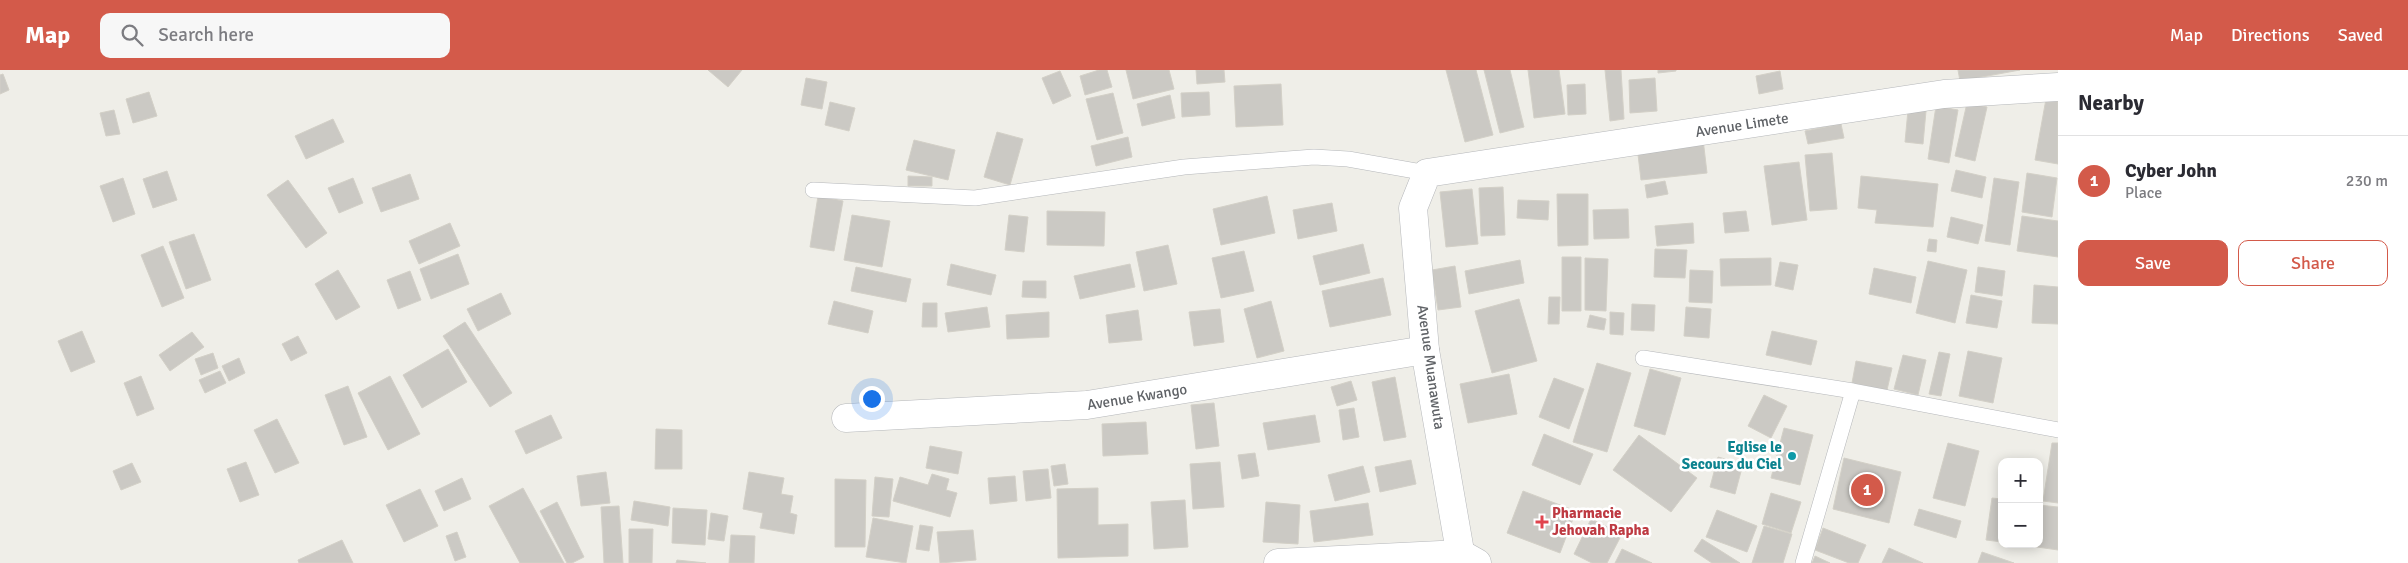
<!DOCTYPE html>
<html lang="en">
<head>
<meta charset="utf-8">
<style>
	body { margin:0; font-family:Signika,sans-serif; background:#f7f7f7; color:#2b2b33 }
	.controls { position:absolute; right:15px; bottom:15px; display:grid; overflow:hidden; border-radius:10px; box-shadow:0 2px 12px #0003 }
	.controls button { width:45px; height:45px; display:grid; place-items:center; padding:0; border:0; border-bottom:1px solid #e1e1e2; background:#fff; color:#2b2b33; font:25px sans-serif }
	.you { position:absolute; left:871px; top:328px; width:18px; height:18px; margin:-12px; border:4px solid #fff; border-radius:50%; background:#1a73e8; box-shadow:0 0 0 8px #1a73e833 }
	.badge { display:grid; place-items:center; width:32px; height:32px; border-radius:50%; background:#d35a4a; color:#fff; font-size:16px; font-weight:700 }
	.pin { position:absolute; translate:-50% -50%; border:2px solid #fff; box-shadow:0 1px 5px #0006 }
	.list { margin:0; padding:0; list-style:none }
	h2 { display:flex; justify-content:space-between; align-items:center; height:65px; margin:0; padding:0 20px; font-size:21px }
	h2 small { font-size:16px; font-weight:400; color:#7c7c81 }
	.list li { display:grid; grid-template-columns:32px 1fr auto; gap:15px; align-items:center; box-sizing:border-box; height:90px; padding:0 20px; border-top:1px solid #e1e1e2 }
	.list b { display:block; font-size:19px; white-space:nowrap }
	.list p { margin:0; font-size:16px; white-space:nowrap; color:#7c7c81 }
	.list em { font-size:16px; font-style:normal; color:#7c7c81 }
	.actions { display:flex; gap:10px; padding:15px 20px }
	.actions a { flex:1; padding:11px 0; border:1px solid #d35a4a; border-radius:10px; text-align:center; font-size:18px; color:#d35a4a }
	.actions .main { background:#d35a4a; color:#fff }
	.icon { flex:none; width:28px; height:28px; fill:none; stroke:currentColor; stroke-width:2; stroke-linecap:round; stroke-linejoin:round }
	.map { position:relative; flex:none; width:2058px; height:493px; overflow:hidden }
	header { display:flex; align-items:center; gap:30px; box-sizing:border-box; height:70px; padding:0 25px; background:#d35a4a; color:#fff }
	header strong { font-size:24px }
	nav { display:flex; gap:28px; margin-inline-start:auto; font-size:18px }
	.search { width:350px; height:45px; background:#f7f7f7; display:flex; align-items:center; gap:12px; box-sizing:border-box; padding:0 18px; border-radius:10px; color:#7c7c81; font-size:19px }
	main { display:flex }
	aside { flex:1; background:#fff }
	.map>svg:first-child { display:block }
	.building { fill:#cbc9c4; stroke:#d3d0c7 }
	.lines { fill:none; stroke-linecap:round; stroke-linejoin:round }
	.service-casing { stroke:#b5b7ba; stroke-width:16 }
	.minor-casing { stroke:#b5b7ba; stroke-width:29 }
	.service { stroke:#fff; stroke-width:15 }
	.minor { stroke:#fff; stroke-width:28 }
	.culture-dot { fill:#0f9aa8; stroke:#fff; stroke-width:2 }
	.health-dot { fill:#e0444e; stroke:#fff; stroke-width:2 }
	.labels { text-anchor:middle; stroke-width:5; stroke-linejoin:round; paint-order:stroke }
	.street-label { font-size:15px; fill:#5f6266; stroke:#fff }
	.culture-label { font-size:15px; font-weight:bold; fill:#0d838f; stroke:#fff; text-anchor:end }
	.health-label { font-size:15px; font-weight:bold; fill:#be3a42; stroke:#fff; text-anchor:start }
</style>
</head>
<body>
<header>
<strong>Map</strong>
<div class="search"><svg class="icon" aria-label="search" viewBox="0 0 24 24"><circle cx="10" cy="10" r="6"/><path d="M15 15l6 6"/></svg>Search here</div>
<nav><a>Map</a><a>Directions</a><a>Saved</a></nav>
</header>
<main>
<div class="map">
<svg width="2058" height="493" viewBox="0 0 2058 493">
	<rect width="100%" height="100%" fill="#efeee8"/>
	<path class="building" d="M708 0H742L728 17Z
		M1099 0H1107L1112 17 1085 25 1080 6Z
		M1126 0H1169L1174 19 1133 29Z
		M1196 0H1224L1225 12 1197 14Z
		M1446 0H1476L1493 65 1465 72Z
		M1484 0H1510L1524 57 1500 63Z
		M1528 0H1559L1565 44 1534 48Z
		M1605 0H1621L1624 49 1610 51Z
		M1658 0H1676V1L1658 3Z
		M1958 0H2020L1960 11Z
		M1060 1 1071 26 1053 34 1042 8Z
		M1780 1 1783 19 1759 24 1756 6Z
		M3 4 9 20 0 24V5Z
		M806 8 827 12 822 39 801 35Z
		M1655 8 1657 41 1630 43 1629 10Z
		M1281 14 1283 55 1236 57 1234 16Z
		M1585 14 1586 44 1568 45 1567 15Z
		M149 22 157 46 133 53 126 29Z
		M1209 22 1210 45 1182 47 1181 23Z
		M1113 23 1123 63 1097 70 1086 29Z
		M1170 25 1175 48 1142 56 1137 34Z
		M2046 29 2058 32V94L2035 90Z
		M830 32 855 38 849 61 825 55Z
		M1967 33 1987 37 1975 91 1955 86Z
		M1936 36 1958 40 1949 93 1928 89Z
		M114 40 120 64 106 66 100 43Z
		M1908 40 1926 41 1923 74 1905 72Z
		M333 49 344 72 306 89 295 66Z
		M1841 54 1844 68 1808 74 1805 61Z
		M997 62 1023 69 1010 115 984 107Z
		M1128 67 1132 87 1096 96 1091 76Z
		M1703 69 1707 103 1641 110 1637 76Z
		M914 70 955 80 948 110 906 100Z
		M1832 83 1837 139 1810 141 1805 85Z
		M1799 92 1807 150 1772 155 1764 96Z
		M1956 100 1986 107 1982 128 1951 121Z
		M167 101 177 130 153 138 143 109Z
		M2027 103 2057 108 2052 147 2022 142Z
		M410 104 419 129 381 142 372 118Z
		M908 106 932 107V116H908Z
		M1861 106 1938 114 1933 157 1875 153 1877 140 1858 138Z
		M123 108 135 144 113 152 100 116Z
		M353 108 363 133 339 143 328 118Z
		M1994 108 2019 112 2010 175 1985 171Z
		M288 110 327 163 306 178 267 125Z
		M1665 111 1668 124 1647 128 1645 115Z
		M1503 117 1505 165 1481 166 1479 118Z
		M1472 119 1478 174 1446 177 1440 122Z
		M1557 124H1588V175L1558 176Z
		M818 126 843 131 834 181 810 177Z
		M1267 126 1275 163 1221 175 1213 139Z
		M1518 130 1549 131 1548 150 1517 148Z
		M1332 133 1337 161 1298 169 1293 140Z
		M1628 139 1629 168 1594 169 1593 140Z
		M1047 141 1105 142 1104 176 1047 175Z
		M1746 141 1749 161 1725 163 1723 143Z
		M852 145 890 151 882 197 844 190Z
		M1009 145 1028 147 1024 182 1005 180Z
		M2022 146 2058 151V187L2017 181Z
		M1951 147 1983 155 1978 174 1947 167Z
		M450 153 460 176 419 194 409 171Z
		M1693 153 1694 173 1657 176 1655 156Z
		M194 164 211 210 186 219 169 172Z
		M1929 169 1937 170 1936 182 1927 181Z
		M1363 174 1370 203 1320 215 1313 186Z
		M1168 175 1177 214 1144 221 1136 182Z
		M163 176 184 228 162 237 141 185Z
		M1655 179 1687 180 1685 208 1654 207Z
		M1244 181 1254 221 1221 228 1212 188Z
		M458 184 469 214 431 229 420 199Z
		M1562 187H1581V241H1562Z
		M1585 188 1608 189 1606 241 1585 240Z
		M1771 188V215L1721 216 1720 189Z
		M1520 190 1524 213 1469 224 1465 201Z
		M1928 191 1967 200 1955 253 1916 243Z
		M1780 192 1798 195 1793 220 1775 216Z
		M951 194 996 205 991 225 947 215Z
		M1130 194 1135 217 1080 229 1074 206Z
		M1455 196 1461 237 1438 240 1432 200Z
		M856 197 911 209 906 232 851 221Z
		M1978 197 2005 201 2002 226 1975 222Z
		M1874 198 1916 207 1911 233 1869 224Z
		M338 200 360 237 336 250 315 214Z
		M1690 200 1713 201 1712 233 1689 232Z
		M410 201 421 230 398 239 387 210Z
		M1383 208 1391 245 1330 257 1322 221Z
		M1023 211H1046V228L1022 227Z
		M2034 215 2058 217V254L2032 253Z
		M501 223 511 244 478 261 467 239Z
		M1971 225 2002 231 1997 258 1966 253Z
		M1549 227H1560L1559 254H1548Z
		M1519 229 1537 291 1492 303 1475 241Z
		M834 231 873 241 868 263 828 254Z
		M1271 231 1284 281 1257 288 1244 239Z
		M923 233H937V257H922Z
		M1632 234 1655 235 1654 261 1631 260Z
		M987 237 990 257 948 262 945 243Z
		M1686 237 1711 239 1709 268 1684 266Z
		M1220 239 1224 272 1194 276 1189 242Z
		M1138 240 1142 270 1109 273 1106 245Z
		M1049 242V267L1007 269 1006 245Z
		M1610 242 1624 243 1623 265 1610 264Z
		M1590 245 1606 249 1604 260 1587 257Z
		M465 252 512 323 490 337 443 266Z
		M82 261 95 292 71 302 58 271Z
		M1772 261 1817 271 1811 295 1766 285Z
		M192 262 204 277 170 301 159 285Z
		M298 266 307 283 291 291 282 274Z
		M448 279 467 312 422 338 403 305Z
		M1968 281 2002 288 1993 333 1959 326Z
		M1939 282 1950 284 1941 326 1929 324Z
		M213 283 218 298 201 305 195 289Z
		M1903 285 1926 290 1918 325 1894 319Z
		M239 288 245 303 229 311 222 296Z
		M1856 291 1892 298 1887 320 1852 313Z
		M1597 293 1631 303 1607 382 1573 372Z
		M1650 299 1681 308 1665 365 1634 356Z
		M220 301 226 313 205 323 199 310Z
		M1509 304 1517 344 1468 353 1460 314Z
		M141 306 154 339 137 346 124 313Z
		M390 306 420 364 388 380 358 323Z
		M1395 307 1406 367 1384 371 1372 312Z
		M1554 308 1584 319 1569 359 1539 347Z
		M1351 311 1357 330 1337 336 1331 317Z
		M348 316 367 367 344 375 325 325Z
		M1764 325 1787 336 1771 368 1748 356Z
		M1214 333 1219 376 1196 379 1191 335Z
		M1354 338 1359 367 1343 370 1339 340Z
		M551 345 562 368 526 384 515 361Z
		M1315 345 1320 372 1268 380 1263 353Z
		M277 349 299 393 275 403 254 360Z
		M1146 352 1148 384 1103 386 1102 354Z
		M1784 358 1813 365 1800 415 1771 408Z
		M656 359 682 360V399H655Z
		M1544 364 1593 384 1580 415 1532 395Z
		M1639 365 1697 408 1671 442 1613 400Z
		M1948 373 1979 381 1965 436 1933 428Z
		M2052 373H2058V433L2043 431Z
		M930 376 962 382 958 404 926 398Z
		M1255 383 1259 406 1242 409 1238 385Z
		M1718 387 1743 394 1735 424 1710 417Z
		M1844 388 1901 402 1889 453 1833 439Z
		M1411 390 1416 414 1380 422 1375 397Z
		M246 392 259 425 240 432 227 399Z
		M1220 392 1224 437 1193 439 1190 394Z
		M132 393 141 412 121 420 113 401Z
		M1065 394 1068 414 1054 416 1051 396Z
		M1363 396 1370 422 1335 431 1328 405Z
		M1048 399 1051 428 1026 431 1023 401Z
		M606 402 610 433 581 436 577 406Z
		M749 402 784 408 781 424 793 426 790 443 797 445 794 464 760 458 763 443 743 439Z
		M932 404 949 409 946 420 957 423 950 447 893 431 900 407 928 415Z
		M1015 406 1017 431 990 434 988 408Z
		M875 407 893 409 889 447 872 446Z
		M462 408 471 429 444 441 435 421Z
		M835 409 866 410 865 477H835Z
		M523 418 564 493H520L489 436Z
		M1098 418V455L1128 454V486L1058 488 1057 419Z
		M420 419 438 456 404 472 386 435Z
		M1523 421 1576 441 1560 483 1507 463Z
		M1771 423 1801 432 1791 463 1762 454Z
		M1992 428 2002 429V472L1986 470Z
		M1185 430 1188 477 1154 479 1151 432Z
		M634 431 670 437 668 456 631 450Z
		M557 432 584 487 572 493H567L540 441Z
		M1266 432 1300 435 1298 474 1263 472Z
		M1368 433 1373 465 1314 472 1310 441Z
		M2039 435 2058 437V480L2016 474H2039Z
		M619 436 623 493H604L601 437Z
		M673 438 707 440 705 475 672 473Z
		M1919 439 1961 451 1956 468 1914 455Z
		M1717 440 1757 456 1747 482 1706 467Z
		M711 443 728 446 724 471 708 469Z
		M873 448 913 456 906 493 866 487Z
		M1591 449 1622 464 1607 493H1592L1574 484Z
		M920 455 933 457 929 481 916 479Z
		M1764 456 1792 464 1783 493H1752Z
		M1823 458 1866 475 1858 493H1849L1815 480Z
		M629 459H653L652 493H629Z
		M973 460 976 490 940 493 937 462Z
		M457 462 466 487 455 491 446 466Z
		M731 465 755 466 754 493H729Z
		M1702 469 1740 493H1712L1694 481Z
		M342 470 353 493H299L298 490Z
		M1889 478 1923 493H1882Z
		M1622 479 1652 493H1615Z
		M1982 482 2014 493H1978Z
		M1815 486 1830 493H1812Z
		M677 490 706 493H676Z"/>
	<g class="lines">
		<defs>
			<path id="service" d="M813 120 975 128 1184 97 1314 87 1348 89 1427 103
				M1643 288 1853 321 2058 360
				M1803 493 1853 321"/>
			<g id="minor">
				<path id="s1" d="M846 348 1087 335 1425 280"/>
				<path d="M1278 493 1461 484 1477 493"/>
				<path id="s2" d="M1462 493 1425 280 1413 138 1427 103 1944 24 2058 17"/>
			</g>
		</defs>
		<use href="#service" class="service-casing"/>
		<use href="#minor" class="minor-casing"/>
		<use href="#service" class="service"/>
		<use href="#minor" class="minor"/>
	</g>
	<circle class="culture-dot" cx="1792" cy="386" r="5"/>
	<path class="health-dot" d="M1539.5 444.5h5v5h5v5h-5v5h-5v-5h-5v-5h5z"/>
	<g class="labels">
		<g class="street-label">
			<text dy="5" stroke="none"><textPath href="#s2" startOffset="715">Avenue Limete</textPath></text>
			<text transform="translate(1431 297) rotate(82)" y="5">Avenue Muanawuta</text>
			<text dy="5" stroke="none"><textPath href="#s1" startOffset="292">Avenue Kwango</textPath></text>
		</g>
		<g class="culture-label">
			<text x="1782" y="382">Eglise le<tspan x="1782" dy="17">Secours du Ciel</tspan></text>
		</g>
		<g class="health-label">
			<text x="1552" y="448">Pharmacie<tspan x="1552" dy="17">Jehovah Rapha</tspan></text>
		</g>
	</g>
</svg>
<div class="controls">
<button>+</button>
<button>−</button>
</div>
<div class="you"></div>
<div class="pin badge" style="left:1867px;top:420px">1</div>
</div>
<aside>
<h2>Nearby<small></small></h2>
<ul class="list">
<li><span class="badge">1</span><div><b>Cyber John</b><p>Place</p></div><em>230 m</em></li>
</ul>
<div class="actions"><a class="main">Save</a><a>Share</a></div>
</aside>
</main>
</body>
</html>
